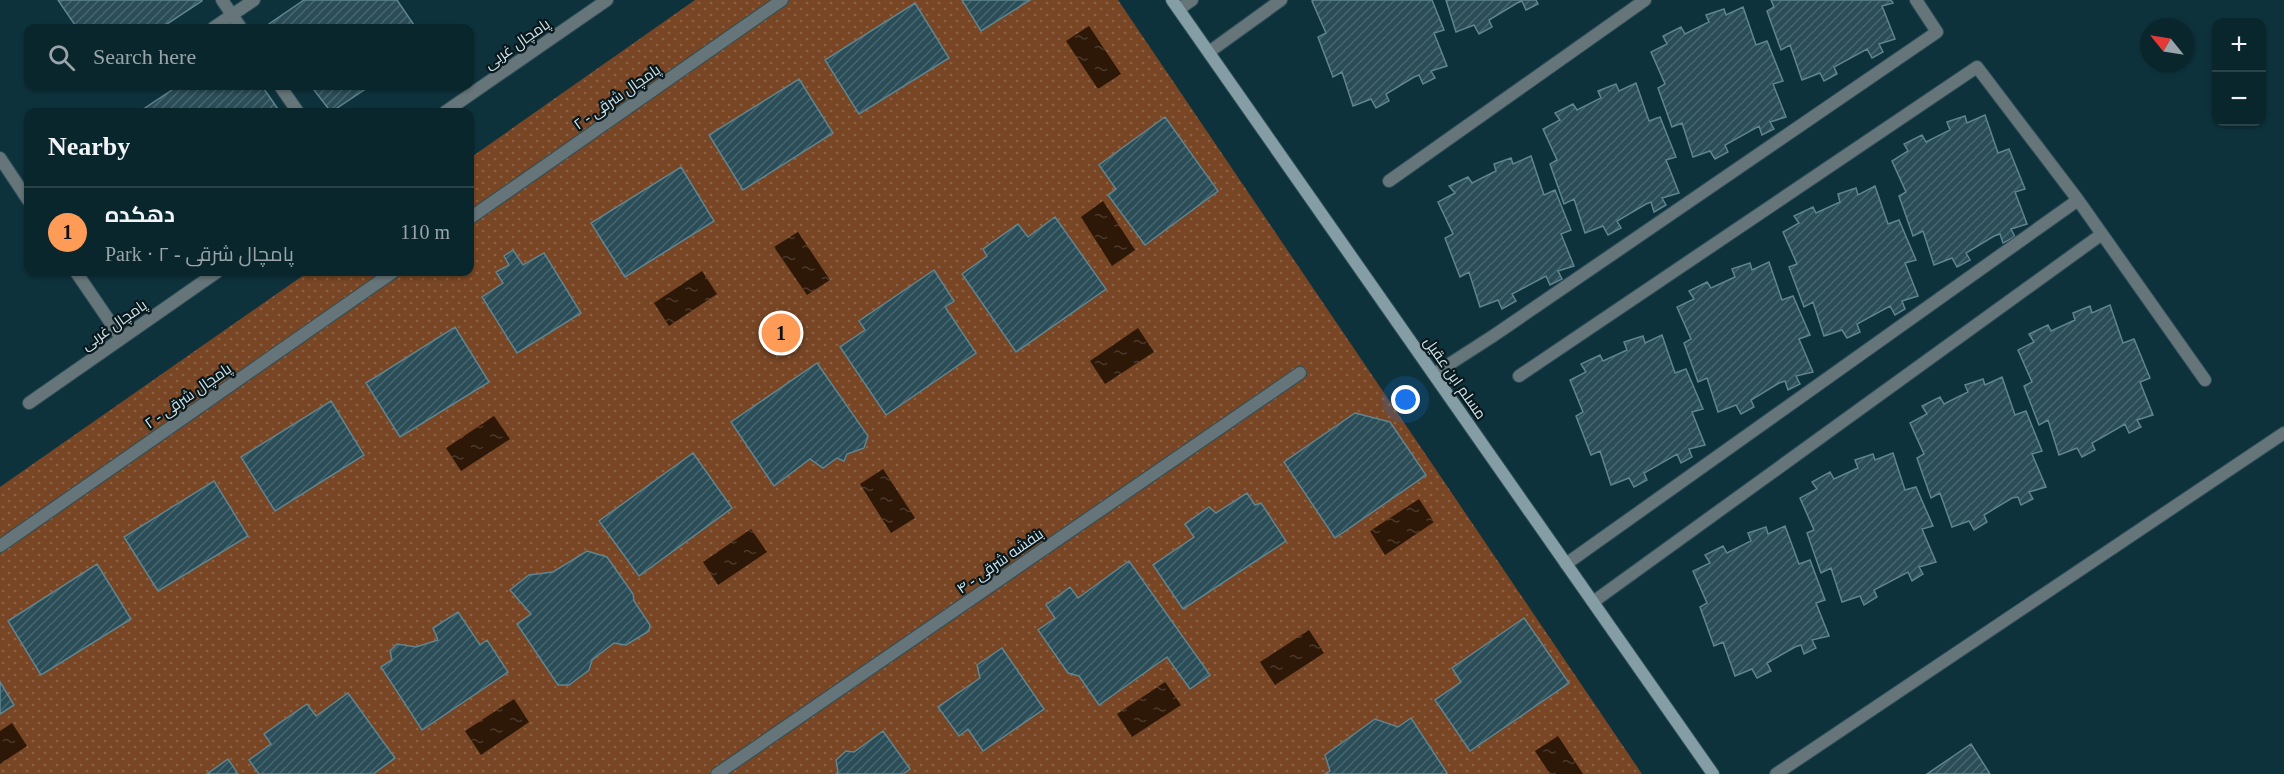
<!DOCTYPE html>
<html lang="en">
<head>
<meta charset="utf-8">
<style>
	body { margin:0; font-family:"Times New Roman",Cairo,serif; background:#183239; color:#f1f3f6 }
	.controls { position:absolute; right:18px; top:18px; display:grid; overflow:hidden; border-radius:12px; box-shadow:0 2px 4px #0004 }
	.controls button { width:54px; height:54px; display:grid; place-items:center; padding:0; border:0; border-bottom:2px solid #2a4349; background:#0a262d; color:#f1f3f6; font:30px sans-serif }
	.compass { position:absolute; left:2140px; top:18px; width:54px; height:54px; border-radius:50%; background:#0a262d; box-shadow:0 2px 4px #0004; rotate:300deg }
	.you { position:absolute; left:1406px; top:400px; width:21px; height:21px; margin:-15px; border:4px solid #fff; border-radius:50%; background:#1a73e8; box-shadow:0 0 0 9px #1a73e833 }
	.badge { display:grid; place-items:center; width:39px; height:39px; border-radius:50%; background:#fe9c57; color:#111; font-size:20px; font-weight:700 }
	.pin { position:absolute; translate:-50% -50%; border:3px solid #fff; box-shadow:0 2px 6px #0006 }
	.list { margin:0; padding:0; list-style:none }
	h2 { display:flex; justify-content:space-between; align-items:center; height:78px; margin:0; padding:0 24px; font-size:26px }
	h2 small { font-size:20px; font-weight:400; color:#99a5aa }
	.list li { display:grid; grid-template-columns:39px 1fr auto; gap:18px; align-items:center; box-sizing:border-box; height:90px; padding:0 24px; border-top:2px solid #2a4349 }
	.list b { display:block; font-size:22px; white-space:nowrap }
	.list p { margin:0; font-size:20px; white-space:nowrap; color:#99a5aa }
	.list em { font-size:20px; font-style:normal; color:#99a5aa }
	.icon { flex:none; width:33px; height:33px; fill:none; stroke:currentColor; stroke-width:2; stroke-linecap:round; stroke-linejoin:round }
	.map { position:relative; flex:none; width:2284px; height:774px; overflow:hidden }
	.search { position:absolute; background:#0a262d; box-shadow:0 2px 4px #0004; left:24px; top:24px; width:450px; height:66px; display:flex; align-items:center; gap:15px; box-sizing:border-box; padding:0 21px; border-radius:12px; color:#99a5aa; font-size:22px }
	.panel { position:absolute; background:#0a262d; box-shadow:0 2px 4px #0004; left:24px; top:108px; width:450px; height:168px; border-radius:12px }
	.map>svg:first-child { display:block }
	.green { fill:url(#green-dots) }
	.water { fill:url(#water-ripples) }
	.building { fill:url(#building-hatch); stroke:#608590; stroke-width:1.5 }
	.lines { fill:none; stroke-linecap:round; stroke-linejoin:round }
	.lane-casing { stroke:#2d4f58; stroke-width:14 }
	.street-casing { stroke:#2d4f58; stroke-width:14 }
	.secondary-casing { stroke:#2d4f58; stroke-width:14 }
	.lane { stroke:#66757a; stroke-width:12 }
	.street { stroke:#66757a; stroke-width:12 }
	.secondary { stroke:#859ea6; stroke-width:12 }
	.labels { text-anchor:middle; stroke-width:4.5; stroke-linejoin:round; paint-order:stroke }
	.street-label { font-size:15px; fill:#d2e5eb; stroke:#09181c }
</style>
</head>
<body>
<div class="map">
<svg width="2284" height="774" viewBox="0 0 2284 774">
	<defs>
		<pattern id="green-dots" width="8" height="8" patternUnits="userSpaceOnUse" patternTransform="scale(1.5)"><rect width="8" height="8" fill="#784624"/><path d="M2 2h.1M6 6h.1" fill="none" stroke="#8a6144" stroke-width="1.8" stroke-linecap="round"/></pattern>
		<pattern id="water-ripples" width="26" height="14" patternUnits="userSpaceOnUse" patternTransform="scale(1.5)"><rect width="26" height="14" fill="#2d1707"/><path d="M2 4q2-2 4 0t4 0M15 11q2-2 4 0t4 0" fill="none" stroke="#4b392b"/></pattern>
		<pattern id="building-hatch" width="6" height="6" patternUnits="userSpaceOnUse" patternTransform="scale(1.5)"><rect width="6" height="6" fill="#2a4d57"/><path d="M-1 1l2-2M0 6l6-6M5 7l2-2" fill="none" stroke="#48666f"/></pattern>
	</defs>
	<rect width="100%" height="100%" fill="#0e323c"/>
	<path class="green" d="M695 0H1118L1642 774H0V487L308 272H470V158Z"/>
	<path class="water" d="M1089 26 1121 74 1098 89 1066 41Z
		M1103 201 1135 250 1112 266 1081 217Z
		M798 232 830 280 807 295 774 247Z
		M702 271 717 294 669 326 654 303Z
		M1138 328 1154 352 1105 384 1090 361Z
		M494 416 510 439 461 471 446 448Z
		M883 469 915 518 891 533 860 484Z
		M1419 499 1434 522 1385 555 1370 531Z
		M751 529 767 552 718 585 703 562Z
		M1309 630 1324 653 1275 685 1260 662Z
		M1165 682 1181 705 1132 737 1117 714Z
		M514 699 529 722 481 755 465 731Z
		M12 723 27 746 0 764V731Z
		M1558 736 1583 774H1550L1535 751Z"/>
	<path class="building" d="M58 0H201L202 1 161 28H77Z
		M304 0H397L416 28H272L269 24Z
		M962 0H1030L981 31Z
		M1314 0H1432L1444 30 1434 33 1447 66 1431 71 1435 78 1423 84 1419 75 1414 77 1386 94 1389 101 1376 108 1371 99 1353 106 1342 72 1333 77 1318 37 1326 33 1312 1Z
		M1446 0H1536L1538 4 1526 10 1522 1 1517 3 1489 20 1492 27 1479 34 1474 25 1456 32Z
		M1771 0H1891L1893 3 1882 6 1895 39 1879 44 1883 52 1872 58 1867 49 1834 67 1837 74 1824 81 1820 73 1802 80 1790 45 1781 50 1767 11 1774 7Z
		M915 3 949 58 859 114 825 60Z
		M1743 7 1756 45 1767 41 1783 81 1773 84 1786 117 1770 122 1774 129 1762 135 1759 126 1725 145 1728 152 1715 159 1710 151 1693 157 1682 123 1672 127 1658 88 1665 84 1651 52 1667 44 1663 36 1681 27 1685 34 1709 22 1706 15 1724 9 1726 15Z
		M799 79 833 133 743 190 709 135Z
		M1636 83 1649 121 1660 117 1676 157 1666 160 1679 193 1662 198 1666 205 1654 212 1651 202 1646 204 1617 221 1621 228 1608 235 1603 226 1585 233 1574 199 1564 204 1550 164 1557 160 1543 129 1560 120 1555 113 1573 104 1577 110 1601 98 1598 91 1616 84 1619 91Z
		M178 86H262L280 112H139Z
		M311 86H370L331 112Z
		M1985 115 1998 153 2009 149 2025 189 2015 192 2027 224 2011 229 2015 237 2003 243 2000 234 1994 236 1966 253 1970 260 1957 267 1952 258 1934 265 1923 231 1913 236 1899 196 1906 192 1892 161 1908 151 1904 144 1922 135 1926 142 1950 130 1947 122 1965 116 1967 123Z
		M1165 117 1218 191 1145 245 1108 195 1116 189 1099 165Z
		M1531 156 1544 195 1555 190 1571 230 1561 234 1574 266 1558 271 1562 279 1550 285 1546 276 1512 294 1516 301 1502 309 1498 300 1480 307 1469 272 1460 277 1445 238 1453 234 1438 202 1455 193 1449 186 1468 177 1472 183 1496 171 1494 164 1511 158 1513 164Z
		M681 167 714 221 625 277 591 223Z
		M1875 186 1888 224 1899 220 1916 260 1905 263 1918 296 1902 301 1905 309 1895 315 1890 306 1857 324 1860 332 1847 338 1842 330 1824 336 1813 302 1804 307 1789 267 1797 264 1783 232 1799 223 1794 216 1813 207 1816 213 1840 202 1838 194 1856 188 1858 195Z
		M1055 217 1106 289 1016 352 962 274 987 256 983 249 1018 224 1028 237Z
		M513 250 523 265 544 253 581 313 517 353 482 297 503 283 496 272 509 265 504 256Z
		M1769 262 1782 300 1793 296 1810 335 1799 339 1813 372 1796 376 1800 384 1788 390 1785 381 1779 383 1751 400 1754 407 1741 414 1736 405 1718 412 1707 378 1698 382 1684 343 1691 339 1677 307 1694 299 1689 291 1707 282 1711 288 1735 277 1732 269 1750 263 1752 270Z
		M934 270 954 301 945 307 976 353 886 415 840 347 865 330 859 321Z
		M2110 305 2123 343 2134 339 2150 378 2140 382 2153 415 2137 420 2141 427 2129 433 2125 424 2092 443 2095 450 2082 457 2077 448 2059 455 2048 420 2039 425 2024 386 2032 382 2018 350 2034 342 2029 334 2048 325 2051 331 2075 320 2073 313 2090 306 2092 313Z
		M455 327 489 382 400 437 366 383Z
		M1662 335 1675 373 1686 369 1703 409 1692 412 1705 445 1689 449 1692 457 1681 463 1677 454 1644 473 1647 480 1634 487 1629 478 1611 485 1600 451 1591 455 1576 416 1583 412 1570 380 1586 372 1581 364 1600 355 1603 361 1627 350 1624 342 1643 336 1645 343Z
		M817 363 868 436 864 448 847 454 844 461 837 458 823 468 810 459 774 486 731 422Z
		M2002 377 2015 415 2026 411 2042 451 2032 454 2046 487 2029 492 2033 499 2021 505 2018 497 2012 498 1984 515 1987 522 1974 530 1969 521 1952 527 1940 493 1931 498 1917 458 1924 454 1910 423 1927 414 1922 406 1940 397 1944 404 1968 392 1965 385 1983 379 1985 385Z
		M331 401 364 455 275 511 241 457Z
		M1355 413 1390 422 1426 475 1335 538 1284 462Z
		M693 453 732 508 639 576 599 521Z
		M1893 453 1905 490 1916 487 1933 526 1922 529 1936 562 1919 567 1923 574 1912 581 1908 572 1874 590 1877 597 1864 605 1860 596 1842 602 1831 568 1821 573 1807 533 1814 530 1800 498 1817 489 1812 482 1830 472 1834 479 1858 468 1855 460 1873 454 1875 460Z
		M214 481 248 536 158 591 124 537Z
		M1247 493 1255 505 1261 503 1286 541 1183 609 1153 565 1194 537 1185 524 1209 507 1216 513Z
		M1785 526 1799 564 1810 560 1825 600 1816 603 1829 636 1812 640 1816 648 1804 654 1801 645 1795 647 1767 663 1771 671 1757 678 1752 669 1735 676 1723 642 1714 646 1700 607 1707 603 1693 571 1710 563 1705 555 1723 546 1727 553 1751 541 1748 533 1766 527 1768 534Z
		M587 551 607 557 633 594 634 601 650 625 649 631 626 645 614 643 592 660 589 670 569 685H558L517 624 531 614 510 590 529 575 553 572Z
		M1129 561 1210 675 1190 689 1167 657 1099 705 1079 676 1068 673 1038 630 1055 618 1046 605 1070 587 1078 598Z
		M97 564 131 619 41 675 8 621Z
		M458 612 480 645 487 640 508 672 422 730 381 667 392 660 390 651 397 644 416 647 438 640 433 628Z
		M1524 618 1569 683 1470 751 1435 700 1461 682 1452 668Z
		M1002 648 1044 709 983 751 968 729 959 736 938 707 980 678 977 665Z
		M0 682 14 705 0 714Z
		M348 693 395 758 373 774H259L249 760 271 744 264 734 307 704 316 716Z
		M1411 718 1447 773 1445 774H1325L1330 771 1325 755 1375 719 1398 727Z
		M883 731 910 769 903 774H836L838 772 836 760 846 751 854 752Z
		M1971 744 1990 774H1927Z
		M228 759 238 774H207Z"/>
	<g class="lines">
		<defs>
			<path id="lane" d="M222 0 241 28
				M1179 9 1192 0
				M213 28 254 0
				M1209 52 1281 0
				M280 86 298 112
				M1389 181 1645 0
				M1434 374 1493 336 1937 32 1916 0
				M1519 376 1977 67 2078 200 2205 380
				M1566 564 2078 200
				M1593 602 2102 234"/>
			<path id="street" d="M445 112 607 0
				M0 158 28 200
				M470 218 782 0
				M76 272 121 338
				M29 403 217 272
				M0 546 393 272
				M717 774 1300 373
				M1776 774 2284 433"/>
			<path id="secondary" d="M1172 0 1713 774"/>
		</defs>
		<use href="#lane" class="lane-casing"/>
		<use href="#street" class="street-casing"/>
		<use href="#secondary" class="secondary-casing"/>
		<use href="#lane" class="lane"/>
		<use href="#street" class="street"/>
		<use href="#secondary" class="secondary"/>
	</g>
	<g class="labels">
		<g class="street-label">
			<text transform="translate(517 44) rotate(-35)" y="5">پامچال غربی</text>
			<text transform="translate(617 97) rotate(-35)" y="5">پامچال شرقی - ۲</text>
			<text transform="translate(114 325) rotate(-35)" y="5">پامچال غربی</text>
			<text transform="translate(1455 378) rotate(55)" y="5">مسلم ابن عقیل</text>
			<text transform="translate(188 396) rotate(-35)" y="5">پامچال شرقی - ۲</text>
			<text transform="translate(1000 561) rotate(-35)" y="5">بنفشه شرقی - ۴</text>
		</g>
	</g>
</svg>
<div class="controls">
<button>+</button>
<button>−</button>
</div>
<svg class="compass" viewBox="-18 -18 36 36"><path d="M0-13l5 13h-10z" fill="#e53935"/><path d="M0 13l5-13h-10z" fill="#99a5aa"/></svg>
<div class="you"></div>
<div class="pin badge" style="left:781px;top:333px">1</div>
<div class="search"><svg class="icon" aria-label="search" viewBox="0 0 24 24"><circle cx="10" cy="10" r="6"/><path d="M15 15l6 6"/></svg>Search here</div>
<section class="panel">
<h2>Nearby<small></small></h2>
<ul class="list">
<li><span class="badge">1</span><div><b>دهکده</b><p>Park · پامچال شرقی - ۲</p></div><em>110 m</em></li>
</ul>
</section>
</div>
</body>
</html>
